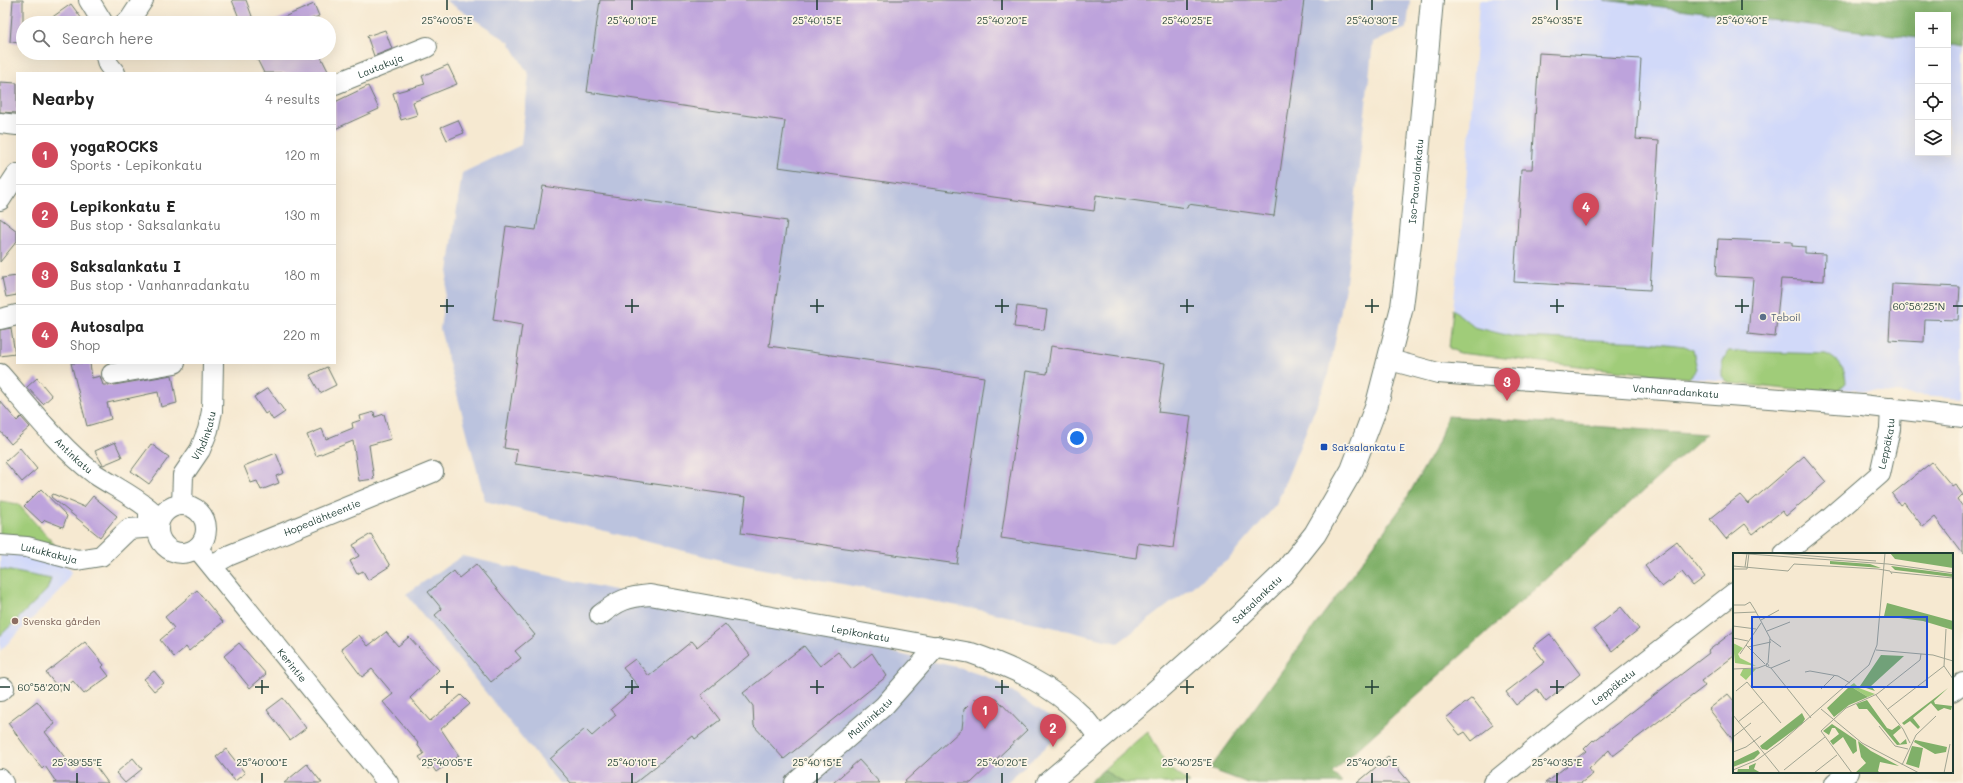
<!DOCTYPE html>
<html lang="en">
<head>
<meta charset="utf-8">
<style>
	body { margin:0; font-family:Mali,sans-serif; background:#f2f2f2; color:#222 }
	.controls { position:absolute; right:12px; top:12px; display:grid; overflow:hidden; border-radius:0px; box-shadow:0 4px 16px #0002 }
	.controls button { width:36px; height:36px; display:grid; place-items:center; padding:0; border:0; border-bottom:1px solid #e0e0e0; background:#fff; color:#222; font:20px sans-serif }
	.you { position:absolute; left:1077px; top:438px; width:14px; height:14px; margin:-10px; border:3px solid #fff; border-radius:50%; background:#1a73e8; box-shadow:0 0 0 6px #1a73e833 }
	.badge { display:grid; place-items:center; width:26px; height:26px; border-radius:50%; background:#d1495b; color:#fff; font-size:13px; font-weight:700 }
	.pin { position:absolute; translate:-50% -33px; filter:drop-shadow(0 1px 2px #0008) }
	.pin::after { content:''; position:absolute; top:21px; width:14px; height:12px; background:inherit; clip-path:polygon(0 0,100% 0,50% 100%) }
	.list { margin:0; padding:0; list-style:none }
	h2 { display:flex; justify-content:space-between; align-items:center; height:52px; margin:0; padding:0 16px; font-size:17px }
	h2 small { font-size:13px; font-weight:400; color:#767676 }
	.list li { display:grid; grid-template-columns:26px 1fr auto; gap:12px; align-items:center; box-sizing:border-box; height:60px; padding:0 16px; border-top:1px solid #e0e0e0 }
	.list b { display:block; font-size:15px; white-space:nowrap }
	.list p { margin:0; font-size:13px; white-space:nowrap; color:#767676 }
	.list em { font-size:13px; font-style:normal; color:#767676 }
	.icon { flex:none; width:22px; height:22px; fill:none; stroke:currentColor; stroke-width:2; stroke-linecap:round; stroke-linejoin:round }
	.map { position:relative; flex:none; width:1963px; height:783px; overflow:hidden }
	.search { position:absolute; background:#fff; box-shadow:0 4px 16px #0002; left:16px; top:16px; width:320px; height:44px; display:flex; align-items:center; gap:10px; box-sizing:border-box; padding:0 14px; border-radius:22px; color:#767676; font-size:15px }
	.panel { position:absolute; background:#fff; box-shadow:0 4px 16px #0002; left:16px; top:72px; width:320px; height:292px; border-radius:0px }
	.map>svg:first-child { display:block }
	.built { fill:#d1d9f9 }
	.industrial { fill:#bbc3de }
	.green { fill:#a0cc79; stroke:#608456 }
	.forest { fill:#80b069; stroke:#50764e }
	.building { fill:#bda3dc }
	.lines { fill:none; stroke-linecap:round; stroke-linejoin:round }
	.minor-casing { stroke:#6a796b; stroke-width:22 }
	.major-casing { stroke:#6a796b; stroke-width:24 }
	.minor { stroke:#fff; stroke-width:20 }
	.major { stroke:#fff; stroke-width:22 }
	.ticks { fill:none; stroke:#1f3d34; stroke-width:1.5 }
	.service-dot { fill:#5c6f8a; stroke:#fcf5e5; stroke-width:1.5 }
	.transit-dot { fill:#1a4fb4; stroke:#fcf5e5; stroke-width:1.5 }
	.education-dot { fill:#8d6e63; stroke:#fcf5e5; stroke-width:1.5 }
	.labels { text-anchor:middle; stroke-width:3.5; stroke-linejoin:round; paint-order:stroke }
	.street-label { font-size:10px; fill:#1f3d34; stroke:#fcf5e5 }
	.service-label { font-size:10px; fill:#4e5e75; stroke:#fcf5e5; text-anchor:start }
	.transit-label { font-size:10px; fill:#164399; stroke:#fcf5e5; text-anchor:start }
	.education-label { font-size:10px; fill:#785e54; stroke:#fcf5e5; text-anchor:start }
	.inset-road { fill:none; stroke:#a0a492; stroke-width:1 }
	.view { fill:#1d4ed8; fill-opacity:0.15; stroke:#1d4ed8; stroke-width:2 }
	.inset-edge { fill:none; stroke:#1f3d34; stroke-width:2 }
	.ticks-label { font-size:10px; text-anchor:middle; fill:#1f3d34; stroke:#fcf5e5; stroke-width:3.5; stroke-linejoin:round; paint-order:stroke }
</style>
</head>
<body>
<div class="map">
<svg width="1963" height="783" viewBox="0 0 1963 783">
	<rect width="100%" height="100%" fill="#fcf5e5"/>
	<filter id="ink" filterUnits="userSpaceOnUse"><feTurbulence type="fractalNoise" baseFrequency=".025" numOctaves="2"/><feDisplacementMap in="SourceGraphic" scale="8" xChannelSelector="R" yChannelSelector="G"/><feConvolveMatrix kernelMatrix="1 2 1 2 8 2 1 2 1" color-interpolation-filters="sRGB"/></filter>
	<filter id="wash" filterUnits="userSpaceOnUse"><feTurbulence type="fractalNoise" baseFrequency=".012" numOctaves="4" result="noise"/><feDisplacementMap in="SourceGraphic" scale="16" xChannelSelector="R" yChannelSelector="G"/><feGaussianBlur stdDeviation="0.9" result="paint"/><feColorMatrix in="noise" values="0 0 0 0 0 0 0 0 0 0 0 0 0 0 0 0 0 1.4 0 .05"/><feComposite in="paint" operator="in"/></filter>
	<g filter="url(#wash)">
		<rect width="100%" height="100%" fill="#f6e9d1"/>
		<path class="built" d="M1479 0H1605L1918 38V153H1948V44L1963 47V398L1689 378 1459 353 1449 348 1465 197Z
			M32 553 70 568 71 573 60 591 0 651V555Z"/>
		<path class="industrial" d="M445 0H1410L1407 28 1373 42 1346 282 1329 374 1276 505 1229 559 1118 643 990 612 736 564 485 501 440 329 462 173 521 145 529 75 509 42Z
			M462 556 961 668 995 680 1067 728 1006 783H559L406 594Z"/>
		<path class="green" d="M1453 309 1474 327 1514 337 1647 342 1685 346 1693 350 1697 369 1689 378 1459 353 1449 348Z
			M1728 351 1826 354C1838 360 1846 368 1846 383L1835 393H1826L1728 383 1722 376V363Z
			M0 501 18 504 55 545 0 542Z
			M0 569 51 579 47 590 0 636Z
			M1148 731 1167 766 1190 783H1124L1103 770Z"/>
		<path class="forest" d="M1605 0H1963V47L1948 44V15H1918V38Z
			M1447 416 1706 434 1332 772 1342 783H1248L1210 769 1401 508 1438 443Z
			M1103 770 1124 783H1089Z"/>
		<g id="blocks">
			<path class="building" d="M13 0H23V43L10 42Z
				M232 0H246L253 19 241 23Z
				M600 0H1304L1274 216 1188 204 1187 208 1096 195 1094 211 778 167 785 121 587 92Z
				M71 4 85 23H44Z
				M314 4 319 16 302 23H270Z
				M385 30 392 49 374 56 367 36Z
				M254 53H319L329 73H264Z
				M1539 53 1641 59 1636 139 1659 141 1650 290 1514 282 1521 169H1532Z
				M448 65 457 84 413 102 417 115 401 120 393 93 425 84 422 76Z
				M0 82 17 83V113L0 112Z
				M368 86 379 109 335 129V102Z
				M458 120 464 133 447 140 441 127Z
				M543 186 787 221 769 346 984 377 957 564 741 533 746 497 515 464 517 450 504 448 522 325 493 320 506 226 536 230Z
				M0 218 17 231V241L0 262Z
				M1718 239 1792 242V246L1805 247V253L1825 254 1824 281 1781 279 1775 337 1748 334 1753 278 1716 276Z
				M17 276V295L6 297 2 278Z
				M1892 284 1960 287 1958 320 1925 319 1924 342 1889 340Z
				M1017 306 1047 310 1044 330 1014 327Z
				M11 328 15 354 0 356V330Z
				M1051 346 1165 363 1158 412 1191 416 1173 548 1138 543 1136 558 1001 538 1026 371 1047 374Z
				M71 363H90L92 378 100 376 103 385H114L172 375 177 403 161 407 158 392 107 403 111 419 87 426Z
				M327 367 336 385 320 393 310 375Z
				M37 378 52 396 43 404 27 387Z
				M268 388 285 412 273 420 268 412 265 414 254 397Z
				M0 401 17 421 21 417 30 427 11 444 0 431Z
				M374 412 375 417 384 414 391 439 369 445 374 479 359 481 353 441 316 456 307 435 322 429 326 439 353 428 352 423 361 420 360 416Z
				M115 442 122 457 103 465 95 451Z
				M151 444 169 457 149 484 131 471Z
				M20 448 37 469 22 482 5 462Z
				M276 453 284 473 276 476 279 483 261 490 257 481 251 483 244 466Z
				M1804 456 1826 482 1786 516 1782 511 1753 534 1745 524 1726 539 1710 519 1740 495 1748 504Z
				M1932 462 1952 486 1955 484 1963 495 1958 500 1963 507V554L1935 517 1923 527 1904 502 1900 505 1892 494Z
				M41 489 67 516 63 527 45 520 42 523 24 506Z
				M53 494 84 507 93 496 117 516 100 537 51 497Z
				M371 534 390 566 368 580 363 571 357 574 350 561 359 556 353 545Z
				M1677 541 1705 577 1693 586 1682 572 1662 587 1645 566Z
				M476 564 535 635 515 651 521 658 491 682 435 615 442 609 428 592 454 571 459 578Z
				M197 590 223 622 189 651 186 647 174 657 160 640 174 628 165 617Z
				M1621 607 1639 629 1612 651 1594 629Z
				M725 624 750 655 701 695 720 720 695 739 693 736 635 783H571L550 759 585 729 592 736 616 715 611 709 638 686 623 668 635 659 649 676 692 641 697 647Z
				M1734 631V656L1701 681 1705 686 1613 756 1609 750 1589 769 1593 774 1581 783H1545L1586 751 1584 749 1593 740 1594 741 1709 653 1708 651Z
				M386 632 398 646 409 637 439 670 410 698 430 721 461 695 470 704 441 729 459 756 436 772 432 766 428 769 419 757 424 754 417 744 418 743 383 702 393 694 372 669 362 677 341 649 359 635 368 646Z
				M1550 634 1580 674 1546 702 1537 689 1516 705 1506 692 1545 662 1533 647Z
				M85 642 104 665 102 667 109 676 84 694 73 681 61 691 46 673Z
				M239 643 266 674 250 688 224 656Z
				M804 646 820 666 838 652 852 669 872 653 887 676 784 759 754 726 753 706 743 693Z
				M154 671 164 683 154 691 144 679Z
				M1728 694 1734 701V741L1709 709Z
				M283 698 306 728 290 740 267 710Z
				M1472 698 1493 725 1472 741 1465 732 1460 735 1446 718Z
				M974 699H997L1027 730 971 783H903L962 729 964 709Z
				M37 701 55 724 45 732 74 769 89 757 108 783H54L56 782 45 766 42 769 8 723Z
				M226 749 245 773 235 781 216 757Z
				M1388 757 1410 783H1357Z
				M133 758 142 769 125 783 116 773Z
				M859 760 880 783H833Z
				M307 764 322 783H284Z"/>
		</g>
	</g>
	<g filter="url(#ink)">
		<use href="#blocks" fill-opacity="0" stroke="#6a796b" stroke-width="1"/>
		<g class="lines">
			<defs>
				<g id="minor">
					<path d="M89 0 103 23"/>
					<path d="M125 23 129 21 143 0"/>
					<path d="M105 53 108 64 115 73"/>
					<path id="s1" d="M335 84 427 47"/>
					<path d="M0 123 17 125"/>
					<path d="M0 200 17 174"/>
					<path d="M0 319 17 315"/>
					<path id="s2" d="M1390 360 1438 373 1862 405 1963 417"/>
					<path id="s3" d="M0 374C30 408 59 447 95 474 113 486 132 495 149 509V527"/>
					<path d="M112 374 175 363"/>
					<path id="s4" d="M182 505 183 475 200 450 208 430 212 411 213 363"/>
					<circle cx="182" cy="529" r="24"/>
					<path id="s5" d="M0 545 27 547 77 560 101 556 129 529 158 527"/>
					<path id="s6" d="M197 548 388 783"/>
					<path id="s7" d="M1784 554 1828 519 1880 474 1890 429 1891 408"/>
					<path id="s8" d="M212 565 230 555 433 472"/>
					<path id="s9" d="M600 615C619 600 627 597 650 595L971 653C1011 667 1052 685 1082 716 1089 723 1094 731 1099 738"/>
					<path d="M0 691 4 688"/>
					<path d="M1952 691 1963 683"/>
					<path d="M0 779 3 783"/>
					<path id="s10" d="M795 783 884 706 937 646"/>
					<path id="s11" d="M1493 783 1564 725 1734 593"/>
					<path d="M1835 783 1849 772"/>
				</g>
				<g id="major">
					<path id="s12" d="M1048 783 1147 699 1230 625 1284 573 1315 534 1352 470 1377 404 1402 307 1410 243 1432 0"/>
				</g>
			</defs>
			<use href="#minor" class="minor-casing"/>
			<use href="#major" class="major-casing"/>
			<use href="#minor" class="minor"/>
			<use href="#major" class="major"/>
		</g>
	</g>
	<path class="ticks" d="M447 0V10M632 0V10M817 0V10M1002 0V10M1187 0V10M1372 0V10M1557 0V10M1742 0V10M447 299V313M632 299V313M817 299V313M1002 299V313M1187 299V313M1372 299V313M1557 299V313M1742 299V313M440 306H454M625 306H639M810 306H824M995 306H1009M1180 306H1194M1365 306H1379M1550 306H1564M1735 306H1749M1953 306H1963M262 680V694M447 680V694M632 680V694M817 680V694M1002 680V694M1187 680V694M1372 680V694M1557 680V694M0 687H10M255 687H269M440 687H454M625 687H639M810 687H824M995 687H1009M1180 687H1194M1365 687H1379M1550 687H1564M77 773V783M262 773V783M447 773V783M632 773V783M817 773V783M1002 773V783M1187 773V783M1372 773V783M1557 773V783"/>
	<circle class="service-dot" cx="1763" cy="317" r="4"/>
	<rect class="transit-dot" x="1320" y="443" width="8" height="8" rx="2"/>
	<circle class="education-dot" cx="15" cy="621" r="4"/>
	<g class="labels">
		<g class="street-label">
			<text dy="4" stroke="none"><textPath href="#s1" startOffset="49">Lautakuja</textPath></text>
			<text dy="4" stroke="none"><textPath href="#s12" startOffset="737">Iso-Paavolankatu</textPath></text>
			<text dy="4" stroke="none"><textPath href="#s2" startOffset="288">Vanhanradankatu</textPath></text>
			<text dy="4" stroke="none"><textPath href="#s4" startOffset="75">Vihdinkatu</textPath></text>
			<text dy="4" stroke="none"><textPath href="#s7" startOffset="156">Leppäkatu</textPath></text>
			<text dy="4" stroke="none"><textPath href="#s3" startOffset="110">Antinkatu</textPath></text>
			<text dy="4" stroke="none"><textPath href="#s8" startOffset="120">Hopealähteentie</textPath></text>
			<text dy="4" stroke="none"><textPath href="#s5" startOffset="50">Lutukkakuja</textPath></text>
			<text dy="4" stroke="none"><textPath href="#s12" startOffset="278">Saksalankatu</textPath></text>
			<text dy="4" stroke="none"><textPath href="#s9" startOffset="269">Lepikonkatu</textPath></text>
			<text dy="4" stroke="none"><textPath href="#s6" startOffset="151">Kerintie</textPath></text>
			<text dy="4" stroke="none"><textPath href="#s11" startOffset="154">Leppäkatu</textPath></text>
			<text dy="4" stroke="none"><textPath href="#s10" startOffset="99">Malininkatu</textPath></text>
		</g>
		<g class="service-label">
			<text x="1771" y="321">Teboil</text>
		</g>
		<g class="transit-label">
			<text x="1332" y="451">Saksalankatu E</text>
		</g>
		<g class="education-label">
			<text x="23" y="625">Svenska gården</text>
		</g>
	</g>
	<g transform="translate(1733 553)">
		<rect width="220" height="220" fill="#f6e9d1"/>
		<path d="M0 90 10 95 5 101 7 105 23 113 2 110ZM10 116H23L13 127 7 122ZM121 130 126 135 142 141 135 144 117 133Z" fill="#a0cc79"/>
		<path d="M157 0H220V15L162 6ZM97 8 137 11 148 15 97 11ZM158 13 220 21V24L162 17ZM154 50 220 68V77L190 68 151 63ZM148 102 171 103 138 133 142 138 127 133ZM117 133 135 144 116 152 101 164 94 155ZM215 135 201 148 202 151 219 153 218 157 211 155 205 158 198 150 180 165 187 174 185 176 177 168 171 172 169 170ZM134 147 154 175 159 177 166 172 168 175 160 182 167 191 173 186 174 191 164 192 134 156H126L123 151ZM69 160 72 166 69 171 34 197 29 196 27 193ZM99 171 123 187 124 198 120 201 110 184 100 192 97 188 106 181 102 175H99L96 182 90 178ZM182 187 214 194 213 199 202 201 181 189ZM125 188 138 198 166 213 147 209 145 218 147 220H122L133 210 128 204ZM179 193 190 195 186 215 173 211ZM25 197 27 200 21 206 0 214V209ZM23 210 21 216 28 220H4L5 216H16V213Z" fill="#80b069"/>
		<path class="inset-road" d="M1 0 155 11 220 20M40 0 143 8M0 13 55 18 61 11 145 16 157 18 159 21M12 14 14 0M0 16H14L16 0M158 19 220 25M0 52H12L17 49 22 57 37 85 35 110M0 60 23 59M28 67 46 57M0 73 23 76M213 76 211 113 220 126M34 78 57 69M0 85 15 88M37 86 48 94M13 92 32 111M15 94 38 89M143 97 200 102 220 108M7 101 28 70M36 113 34 110 33 113 38 115 78 165M38 115 57 107M0 116 25 115 33 112M72 119 77 118 105 123 117 130M88 136 102 122M3 138 14 129 48 170M143 142 170 176 177 190M88 156 129 190 186 220M155 156 211 113M0 162 47 220M5 169 30 149M146 173 162 193 175 196M0 184 18 170M0 199 13 194 28 183M169 212 183 182 203 163M0 217 24 207 47 190 136 112 144 92 152 0M51 217 92 184M81 220 104 202M119 220 88 178 113 155 144 141 187 107 188 101M211 220 217 191"/>
		<path class="view" d="M19 64H194V134H19Z"/>
		<rect width="220" height="220" class="inset-edge"/>
	</g>
	<g class="ticks-label">
		<text x="447" y="24">25°40'05"E</text>
		<text x="632" y="24">25°40'10"E</text>
		<text x="817" y="24">25°40'15"E</text>
		<text x="1002" y="24">25°40'20"E</text>
		<text x="1187" y="24">25°40'25"E</text>
		<text x="1372" y="24">25°40'30"E</text>
		<text x="1557" y="24">25°40'35"E</text>
		<text x="1742" y="24">25°40'40"E</text>
		<text x="1919" y="310">60°58'25"N</text>
		<text x="44" y="691">60°58'20"N</text>
		<text x="77" y="766">25°39'55"E</text>
		<text x="262" y="766">25°40'00"E</text>
		<text x="447" y="766">25°40'05"E</text>
		<text x="632" y="766">25°40'10"E</text>
		<text x="817" y="766">25°40'15"E</text>
		<text x="1002" y="766">25°40'20"E</text>
		<text x="1187" y="766">25°40'25"E</text>
		<text x="1372" y="766">25°40'30"E</text>
		<text x="1557" y="766">25°40'35"E</text>
	</g>
</svg>
<div class="controls">
<button>+</button>
<button>−</button>
<button><svg class="icon" aria-label="locate" viewBox="0 0 24 24"><circle cx="12" cy="12" r="6"/><path d="M12 2v4M12 18v4M2 12h4M18 12h4"/></svg></button>
<button><svg class="icon" aria-label="layers" viewBox="0 0 24 24"><path d="M12 4l9 5-9 5-9-5zM3 14l9 5 9-5"/></svg></button>
</div>
<div class="you"></div>
<div class="pin badge" style="left:985px;top:729px">1</div>
<div class="pin badge" style="left:1053px;top:747px">2</div>
<div class="pin badge" style="left:1507px;top:401px">3</div>
<div class="pin badge" style="left:1586px;top:226px">4</div>
<div class="search"><svg class="icon" aria-label="search" viewBox="0 0 24 24"><circle cx="10" cy="10" r="6"/><path d="M15 15l6 6"/></svg>Search here</div>
<section class="panel">
<h2>Nearby<small>4 results</small></h2>
<ul class="list">
<li><span class="badge">1</span><div><b>yogaROCKS</b><p>Sports · Lepikonkatu</p></div><em>120 m</em></li>
<li><span class="badge">2</span><div><b>Lepikonkatu E</b><p>Bus stop · Saksalankatu</p></div><em>130 m</em></li>
<li><span class="badge">3</span><div><b>Saksalankatu I</b><p>Bus stop · Vanhanradankatu</p></div><em>180 m</em></li>
<li><span class="badge">4</span><div><b>Autosalpa</b><p>Shop</p></div><em>220 m</em></li>
</ul>
</section>
</div>
</body>
</html>
